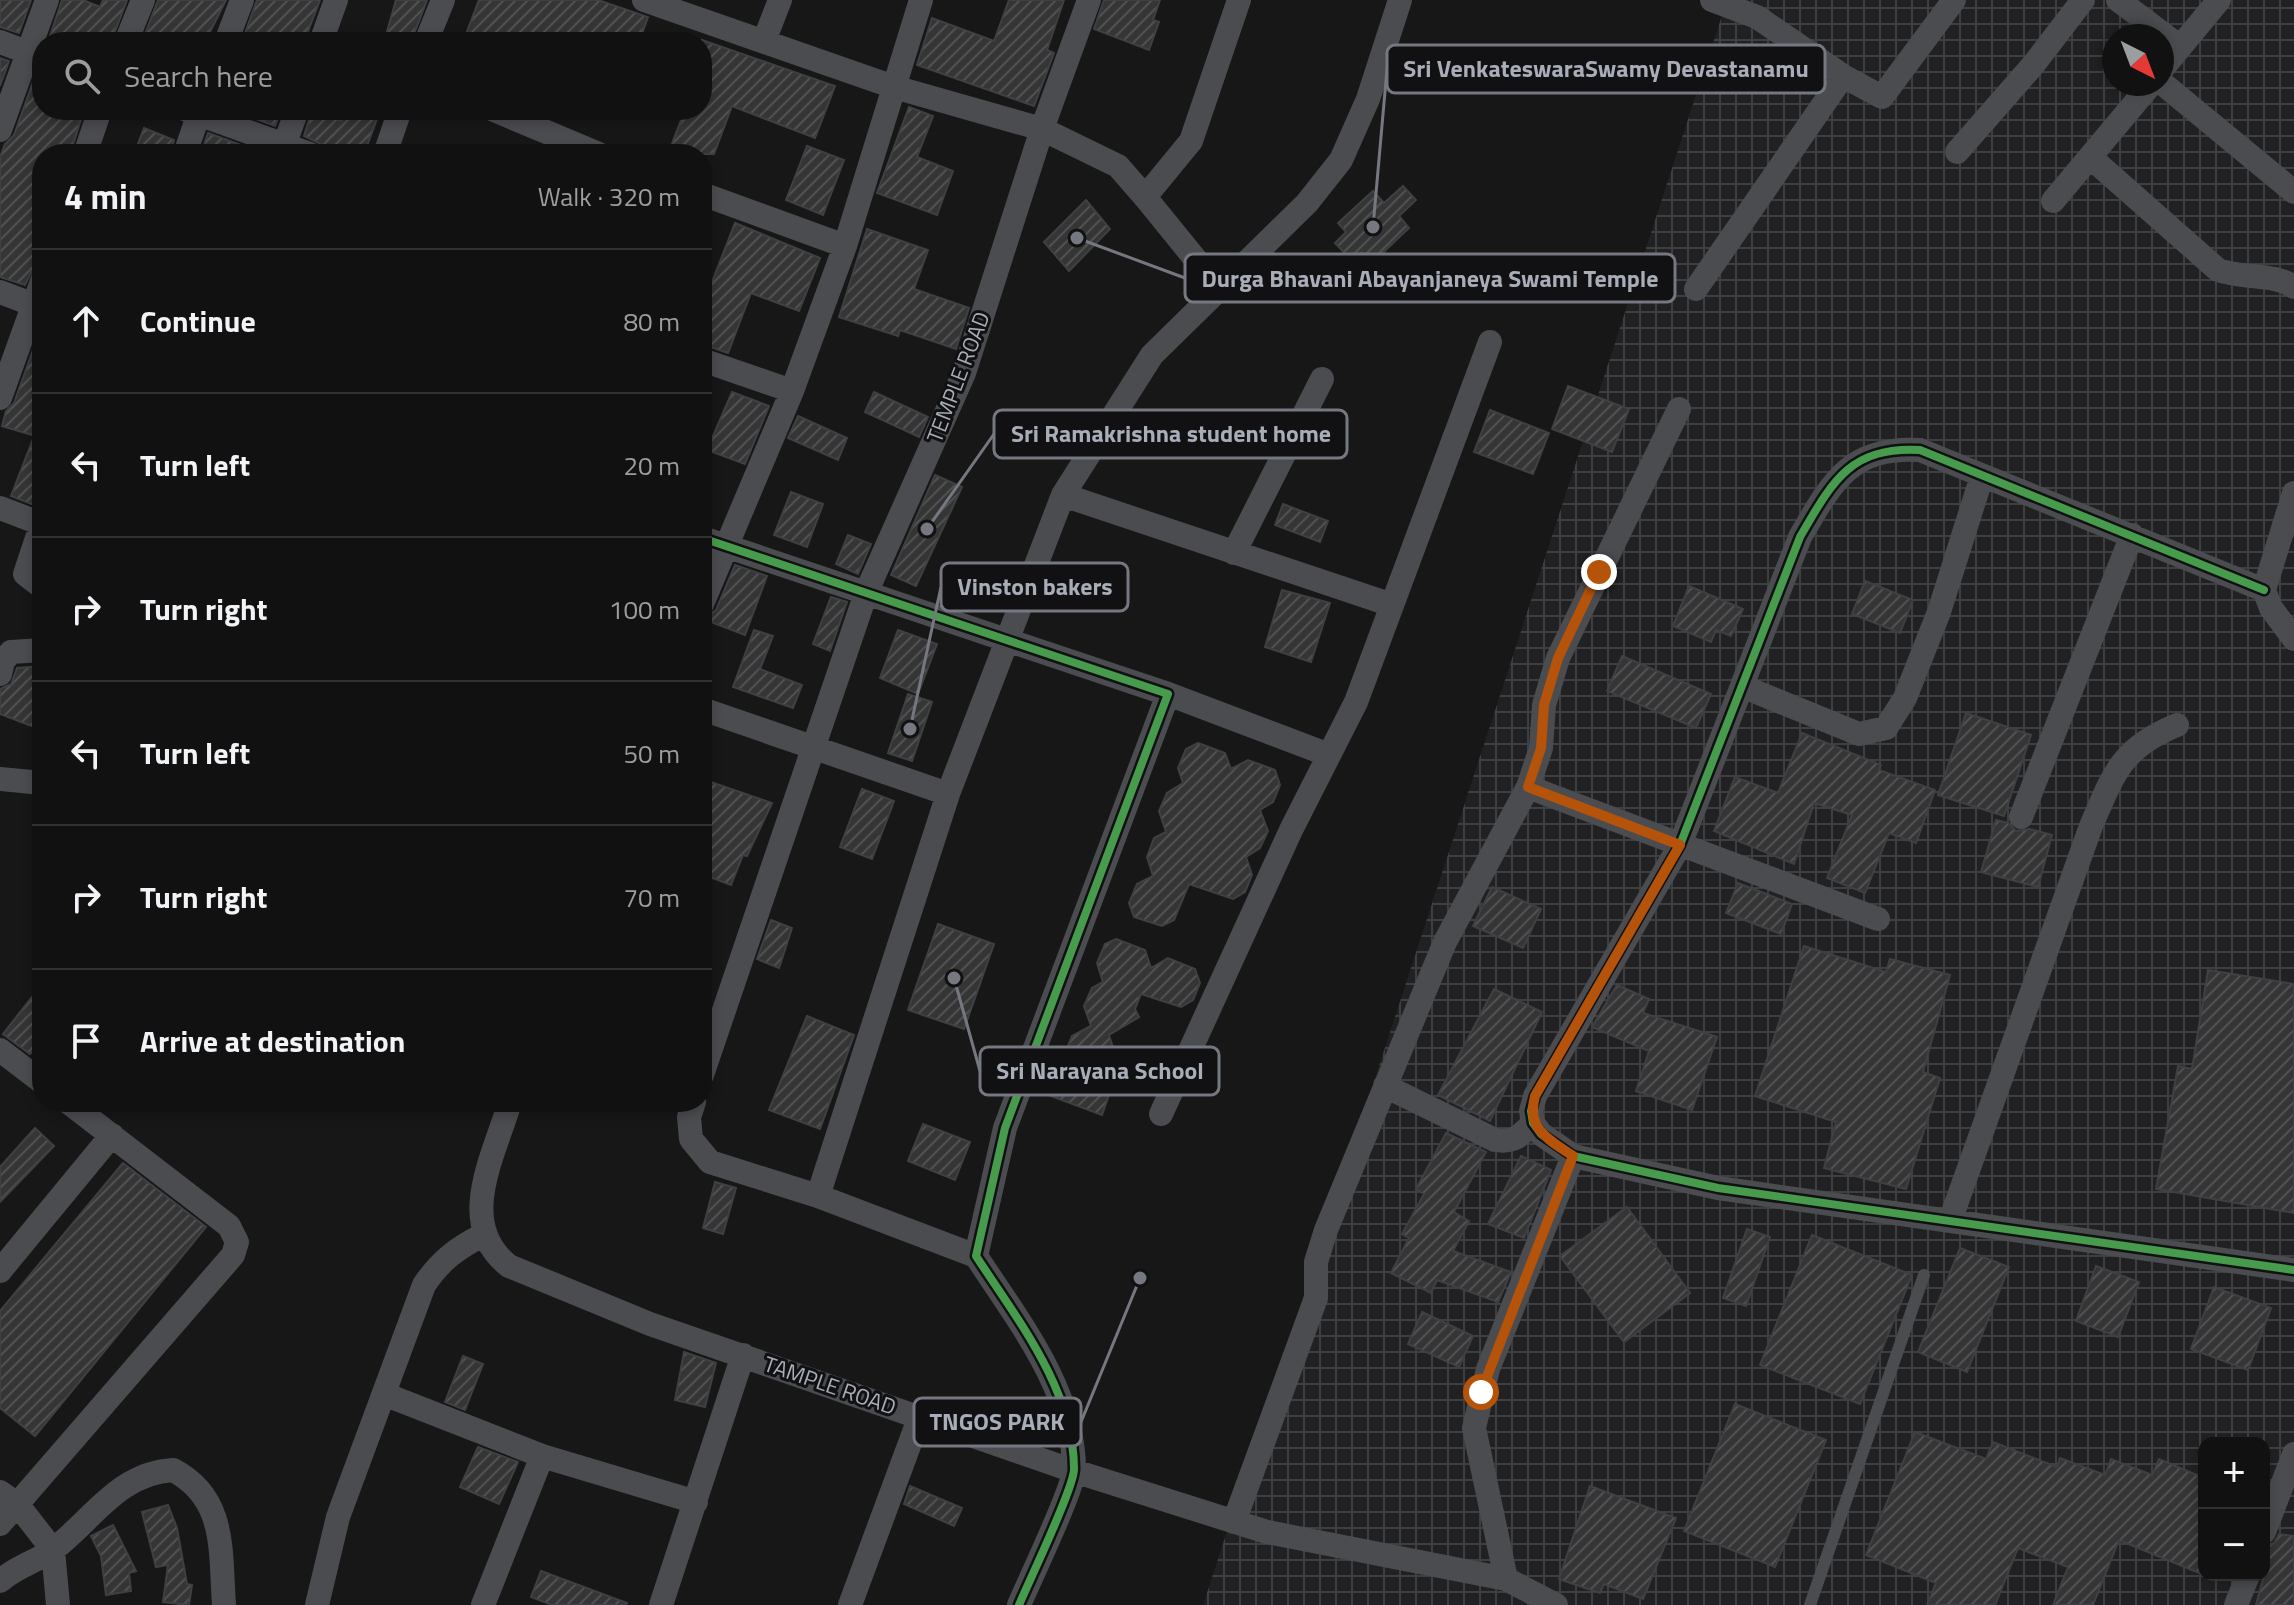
<!DOCTYPE html>
<html lang="en">
<head>
<meta charset="utf-8">
<style>
	body { margin:0; font-family:"Titillium Web",sans-serif; background:#1a1a1a; color:#f1f3f6 }
	.controls { position:absolute; right:24px; bottom:24px; display:grid; overflow:hidden; border-radius:16px; box-shadow:0 4px 12px #0003 }
	.controls button { width:72px; height:72px; display:grid; place-items:center; padding:0; border:0; border-bottom:2px solid #303131; background:#111; color:#f1f3f6; font:40px sans-serif }
	.compass { position:absolute; left:2102px; top:24px; width:72px; height:72px; border-radius:50%; background:#111; box-shadow:0 4px 12px #0003; rotate:138deg }
	.stop { position:absolute; width:24px; height:24px; margin:-18px; border:6px solid #b45309; border-radius:50%; background:#fff }
	.stop.end { background:#b45309; border-color:#fff; box-shadow:0 2px 8px #0008 }
	.list { margin:0; padding:0; list-style:none }
	h2 { display:flex; justify-content:space-between; align-items:center; height:104px; margin:0; padding:0 32px; font-size:34px }
	h2 small { font-size:26px; font-weight:400; color:#9c9d9f }
	.list li { display:grid; grid-template-columns:52px 1fr auto; gap:24px; align-items:center; box-sizing:border-box; height:144px; padding:0 32px; border-top:2px solid #303131 }
	.list b { display:block; font-size:30px; white-space:nowrap }
	.list em { font-size:26px; font-style:normal; color:#9c9d9f }
	.icon { flex:none; width:44px; height:44px; fill:none; stroke:currentColor; stroke-width:2; stroke-linecap:round; stroke-linejoin:round }
	.map { position:relative; flex:none; width:2294px; height:1605px; overflow:hidden }
	.search { position:absolute; background:#111; box-shadow:0 4px 12px #0003; left:32px; top:32px; width:680px; height:88px; display:flex; align-items:center; gap:20px; box-sizing:border-box; padding:0 28px; border-radius:32px; color:#9c9d9f; font-size:30px }
	.panel { position:absolute; background:#111; box-shadow:0 4px 12px #0003; left:32px; top:144px; width:680px; height:968px; border-radius:32px }
	.map>svg:first-child { display:block }
	.industrial { fill:url(#industrial-grid); fill-rule:evenodd }
	.building { fill:url(#building-hatch); stroke:#3f4043; stroke-width:2 }
	.lines { fill:none; stroke-linecap:round; stroke-linejoin:round }
	.service { stroke:#4b4c50; stroke-width:12 }
	.minor { stroke:#4b4c50; stroke-width:24 }
	.cycleway-casing { stroke:#111113; stroke-width:13 }
	.cycleway { stroke:#469c4c; stroke-width:8 }
	.route { stroke:#b45309; stroke-width:10 }
	.labels { text-anchor:middle; stroke-width:6; stroke-linejoin:round; paint-order:stroke }
	.street-label { font-size:22px; fill:#a8adb8; stroke:#111113 }
	.leader { fill:none; stroke:#757880; stroke-width:3 }
	.callout-dot { fill:#757880; stroke:#111113; stroke-width:3 }
	.callout { fill:#111113; stroke:#757880; stroke-width:3 }
	.callout-label { font-size:24px; text-anchor:middle; font-weight:bold; fill:#a8adb8 }
</style>
</head>
<body>
<div class="map">
<svg width="2294" height="1605" viewBox="0 0 2294 1605">
	<defs>
		<pattern id="industrial-grid" width="8" height="8" patternUnits="userSpaceOnUse" patternTransform="scale(2)"><rect width="8" height="8" fill="#212123"/><path d="M0 4h8M4 0v8" fill="none" stroke="#3e3f41"/></pattern>
		<pattern id="building-hatch" width="6" height="6" patternUnits="userSpaceOnUse" patternTransform="scale(2)"><rect width="6" height="6" fill="#353536"/><path d="M-1 1l2-2M0 6l6-6M5 7l2-2" fill="none" stroke="#4f5051"/></pattern>
	</defs>
	<rect width="100%" height="100%" fill="#171717"/>
	<path class="industrial" d="M1727 0H2294V1605H1203ZM2114 36H2162V84H2114ZM2204 1443H2264V1575H2204Z"/>
	<path class="building" d="M0 0H31L19 33 0 27Z
		M62 0H83L100 7 103 0H127L111 42H48Z
		M158 0H226L205 42H186L172 37 170 42 149 34 147 42H142Z
		M257 0H320L304 42H274L245 33Z
		M396 0H427L411 42H384Z
		M479 0H598L648 17 639 42H463Z
		M1009 0H1064L1047 50 1054 53 1034 106 917 65 932 18 994 41Z
		M1104 0H1160L1153 20 1159 22 1149 50 1094 29Z
		M702 40 835 86 815 138 732 106 714 154H668L685 110H702Z
		M0 58 9 61 0 86Z
		M37 71 42 72V110H84L70 154H42V251L25 285 0 277V157L5 144 14 135Z
		M909 107 933 116 917 157 953 171 937 215 877 193Z
		M232 110H281L275 126Z
		M312 110 341 121 345 110 377 119 364 154H325L321 144 304 136Z
		M144 128 174 140 170 154H134Z
		M208 133 265 154H201Z
		M807 146 844 160 823 215 786 200Z
		M1403 186 1416 200 1399 216 1409 228 1372 263 1362 252 1352 261 1335 243 1346 232 1338 223 1373 191 1384 203Z
		M1086 200 1110 229 1069 271 1044 242Z
		M735 223 820 258 799 311 751 293 728 353 702 344V279L712 282Z
		M867 229 928 250 914 289 969 308 956 349 900 330 898 336 839 317Z
		M42 325V383L35 400 39 401 33 417 37 419 32 435 2 426 6 411 14 403Z
		M1568 386 1629 409 1612 452 1552 429Z
		M732 392 769 406 745 464 707 450Z
		M874 392 928 417 919 437 865 412Z
		M1490 410 1549 433 1533 474 1474 452Z
		M798 416 847 438 838 460 788 438Z
		M40 421H42V508L11 496Z
		M935 475 962 487 916 586 891 575Z
		M791 492 823 504 807 547 774 535Z
		M1283 504 1328 521 1320 542 1275 525Z
		M848 535 871 544 858 574 836 564Z
		M735 565 767 576 745 635 703 619 716 610Z
		M1865 581 1913 600 1900 633 1852 614Z
		M1689 586 1743 609 1731 636 1716 630 1711 642 1673 626Z
		M1282 590 1330 603 1311 662 1265 647Z
		M831 597 847 602 830 651 813 644Z
		M754 630 773 636 760 669 802 685 793 708 733 687Z
		M898 630 937 644 918 694 880 678Z
		M1622 656 1711 694 1696 728 1607 691Z
		M42 666V730L0 714V689L11 684 17 668Z
		M908 694 932 702 912 761 888 753Z
		M1966 713 2031 735 2004 816 1938 795Z
		M1802 733 1881 765 1879 770 1935 790 1916 843 1889 833 1865 893 1827 878 1852 815 1814 803 1794 864 1714 831 1735 777 1778 793Z
		M1198 743 1225 753 1231 769 1248 760 1275 770 1280 785 1273 802 1260 810 1268 831 1260 848 1246 857 1252 875 1245 892 1233 899 1189 884 1174 920 1162 926 1134 917 1129 903 1137 884 1153 876 1147 857 1154 838 1166 832 1159 811 1167 793 1183 783 1178 768 1186 749Z
		M702 779 772 803 747 856 743 855 731 885 702 874Z
		M862 789 894 801 872 859 840 847Z
		M1996 820 2008 823 2016 831 2030 829 2052 835 2038 887 1981 872Z
		M1738 883 1792 904 1781 934 1726 913Z
		M1492 887 1541 909 1523 948 1473 926Z
		M771 920 792 928 779 968 757 959Z
		M938 924 994 944 964 1029 908 1010Z
		M1116 939 1145 950 1151 968 1168 958 1195 969 1200 983 1193 1000 1181 1007 1141 994 1135 1009 1139 1017 1109 1035 1115 1054 1101 1089 1110 1092 1102 1115 1048 1095 1072 1036 1091 1026 1084 1006 1092 988 1103 982 1097 963 1105 944Z
		M1804 946 1886 972 1890 959 1950 975 1923 1072 1940 1078 1906 1189 1824 1168 1836 1122 1755 1096Z
		M2208 970 2294 984V1213L2156 1189 2178 1066 2192 1069Z
		M1617 985 1649 999 1643 1013 1717 1037 1692 1110 1636 1091 1649 1051 1592 1027Z
		M1494 989 1542 1012 1490 1121 1438 1095Z
		M32 997 42 1005V1038L30 1054 3 1034Z
		M807 1016 854 1035 820 1129 769 1110Z
		M923 1124 970 1142 955 1180 908 1161Z
		M35 1128 54 1146 0 1202V1167Z
		M1446 1133 1486 1152 1454 1212 1469 1221 1453 1251 1511 1272 1498 1302 1437 1280 1431 1293 1391 1273 1409 1238 1402 1234 1424 1194 1416 1189Z
		M1521 1156 1551 1170 1524 1238 1488 1224Z
		M123 1163 206 1227 35 1436 0 1408V1311Z
		M715 1182 736 1188 723 1234 703 1228Z
		M1627 1207 1690 1293 1624 1342 1560 1256Z
		M1747 1229 1770 1237 1746 1306 1723 1298Z
		M1812 1235 1912 1275 1860 1404 1760 1365Z
		M1960 1248 2009 1267 1967 1372 1918 1352Z
		M2096 1266 2139 1282 2118 1337 2076 1321Z
		M2214 1287 2271 1308 2248 1370 2191 1349Z
		M1422 1312 1473 1336 1459 1367 1408 1344Z
		M684 1352 716 1363 705 1407 675 1400Z
		M463 1356 483 1364 465 1410 445 1402Z
		M1735 1404 1826 1440 1775 1567 1684 1531Z
		M1915 1432 1986 1459 1993 1442 2057 1467 2060 1458 2105 1475 2111 1459 2152 1475 2159 1459 2204 1478V1575L2119 1540 2093 1605H2053L2068 1567 2018 1548 1995 1605H1927L1936 1583 1866 1555Z
		M478 1447 518 1462 499 1504 460 1487Z
		M910 1486 962 1508 954 1526 904 1504Z
		M1590 1486 1676 1518 1643 1599 1604 1584 1600 1593 1559 1579Z
		M168 1505 177 1528 187 1584 192 1585 189 1605 163 1602 168 1565 156 1567 142 1512Z
		M113 1525 136 1571 129 1573 131 1591 106 1595 101 1556 91 1536Z
		M2279 1534 2294 1536V1605H2256L2264 1575V1547L2274 1543Z
		M541 1571 627 1603 626 1605H552L531 1597Z"/>
	<g class="lines">
		<path class="service" d="M1810 1605 1924 1275"/>
		<path class="minor" d="M644 0 894 87 1042 129 1118 166 1145 197 1191 141 1239 0
			M1712 0 1757 17 1843 76 1882 97 1954 0
			M2118 0 2179 46
			M764 41 780 0
			M0 42 40 57
			M126 42 143 0
			M226 42 242 0
			M321 42 336 0
			M426 42 443 0
			M2162 69 2219 0
			M2162 83 2294 192
			M187 110 310 154
			M494 110 599 154
			M0 130 47 0
			M1957 152 2034 64 2083 0
			M85 154 100 110
			M185 154 200 110
			M281 154 297 110
			M385 154 400 110
			M2090 157 2218 270C2243 279 2274 273 2294 287
			M702 194 845 246
			M1145 197 1218 287
			M2053 201 2151 84
			M1696 289 1843 76
			M0 292 42 308
			M702 360 792 391
			M0 398 42 281
			M2294 493 2264 590 2271 608 2294 639
			M1063 495 1392 605
			M0 508 42 524
			M42 523 25 574 42 587
			M702 538 1168 694 1005 1128 976 1256C1017 1319 1074 1390 1074 1469 1074 1488 1029 1581 1019 1605
			M1234 553 1322 379
			M2264 590 1920 450C1850 446 1832 482 1800 537L1680 845 1535 1096 1531 1111 1533 1123 1541 1134 1573 1156 1718 1188 2294 1270
			M702 604 792 391 845 246 921 0
			M0 674 3 661 11 652 42 650
			M1744 687 1859 734 1886 728 1905 698 1939 612 1982 476
			M1168 694 1329 755
			M702 709 948 794
			M0 779 42 783
			M1528 787 1541 748 1544 705 1558 658 1679 409
			M2021 817 2132 535
			M0 1050 42 1082
			M702 1075 866 593 964 373 1042 129 1089 0
			M1385 1086 1495 1140C1514 1143 1520 1136 1533 1123
			M510 1102C494 1156 455 1224 509 1266L650 1324 1074 1471 1267 1532 1506 1579 1556 1605
			M694 1102 689 1117 691 1139 710 1162 818 1196 976 1256
			M1161 1114 1291 830 1356 702 1490 342
			M818 1196 948 794 1063 495 1152 355 1307 203 1341 160 1368 99 1400 0
			M1950 1221 2091 826C2114 773 2121 748 2177 725
			M0 1271 112 1135
			M384 1394 542 1456 696 1502
			M0 1492 17 1504 53 1550 58 1605
			M1234 1522 1316 1298V1262L1326 1230 1445 942 1528 787 1878 919
			M0 1524 233 1255 237 1242 229 1226 68 1102
			M2264 1532 2294 1454
			M1506 1579 1474 1428 1488 1369 1573 1156
			M0 1581C17 1566 38 1561 54 1549 93 1519 119 1473 173 1470 227 1498 220 1552 224 1605
			M317 1605 338 1517 424 1285C440 1261 457 1248 483 1235
			M483 1605 542 1456
			M661 1605 743 1355
			M850 1605 920 1416
			M2236 1605 2248 1575"/>
		<defs>
			<path id="cycleway" d="M702 538 1168 694 1005 1128 976 1256C1017 1319 1074 1390 1074 1469 1074 1488 1029 1581 1019 1605
				M2264 590 1920 450C1850 446 1832 482 1800 537L1680 845 1535 1096 1531 1111 1533 1123 1541 1134 1573 1156 1718 1188 2294 1270"/>
		</defs>
		<use href="#cycleway" class="cycleway-casing"/>
		<use href="#cycleway" class="cycleway"/>
	</g>
	<g class="lines">
		<path class="route" d="M1481 1392 1573 1156C1548 1139 1526 1129 1535 1096L1680 845 1528 787 1541 748 1544 705 1558 658 1599 572"/>
	</g>
	<g class="labels">
		<g class="street-label">
			<text transform="translate(958 377) rotate(-69)" y="8">TEMPLE ROAD</text>
			<text transform="translate(830 1385) rotate(19)" y="8">TAMPLE ROAD</text>
		</g>
	</g>
	<path class="leader" d="M1373 227L1387 69M1077 238L1185 278M927 529L994 434M910 729L941 587M954 978L980 1071M1140 1278L1081 1422"/>
	<g class="callout-dot">
		<circle cx="1373" cy="227" r="8"/>
		<circle cx="1077" cy="238" r="8"/>
		<circle cx="927" cy="529" r="8"/>
		<circle cx="910" cy="729" r="8"/>
		<circle cx="954" cy="978" r="8"/>
		<circle cx="1140" cy="1278" r="8"/>
	</g>
	<g class="callout">
		<rect x="1387" y="45" width="438" height="48" rx="8"/>
		<rect x="1185" y="254" width="490" height="48" rx="8"/>
		<rect x="994" y="410" width="353" height="48" rx="8"/>
		<rect x="941" y="563" width="187" height="48" rx="8"/>
		<rect x="980" y="1047" width="239" height="48" rx="8"/>
		<rect x="914" y="1398" width="167" height="48" rx="8"/>
	</g>
	<g class="callout-label">
		<text x="1606" y="77">Sri VenkateswaraSwamy Devastanamu</text>
		<text x="1430" y="287">Durga Bhavani Abayanjaneya Swami Temple</text>
		<text x="1171" y="442">Sri Ramakrishna student home</text>
		<text x="1035" y="595">Vinston bakers</text>
		<text x="1100" y="1079">Sri Narayana School</text>
		<text x="997" y="1430">TNGOS PARK</text>
	</g>
</svg>
<div class="controls">
<button>+</button>
<button>−</button>
</div>
<svg class="compass" viewBox="-18 -18 36 36"><path d="M0-13l5 13h-10z" fill="#e53935"/><path d="M0 13l5-13h-10z" fill="#9c9d9f"/></svg>
<div class="stop" style="left:1481px;top:1392px"></div>
<div class="stop end" style="left:1599px;top:572px"></div>
<div class="search"><svg class="icon" aria-label="search" viewBox="0 0 24 24"><circle cx="10" cy="10" r="6"/><path d="M15 15l6 6"/></svg>Search here</div>
<section class="panel">
<h2>4 min<small>Walk · 320 m</small></h2>
<ul class="list">
<li><svg class="icon" aria-label="ahead" viewBox="0 0 24 24"><path d="M12 20V5M6 11l6-6 6 6"/></svg><div><b>Continue</b></div><em>80 m</em></li>
<li><svg class="icon" aria-label="left" viewBox="0 0 24 24"><path d="M17 20v-9H6M10 6l-5 5 5 5"/></svg><div><b>Turn left</b></div><em>20 m</em></li>
<li><svg class="icon" aria-label="right" viewBox="0 0 24 24"><path d="M7 20v-9h11M14 6l5 5-5 5"/></svg><div><b>Turn right</b></div><em>100 m</em></li>
<li><svg class="icon" aria-label="left" viewBox="0 0 24 24"><path d="M17 20v-9H6M10 6l-5 5 5 5"/></svg><div><b>Turn left</b></div><em>50 m</em></li>
<li><svg class="icon" aria-label="right" viewBox="0 0 24 24"><path d="M7 20v-9h11M14 6l5 5-5 5"/></svg><div><b>Turn right</b></div><em>70 m</em></li>
<li><svg class="icon" aria-label="arrive" viewBox="0 0 24 24"><path d="M6 21V4h12l-3 4 3 4H6"/></svg><div><b>Arrive at destination</b></div></li>
</ul>
</section>
</div>
</body>
</html>
